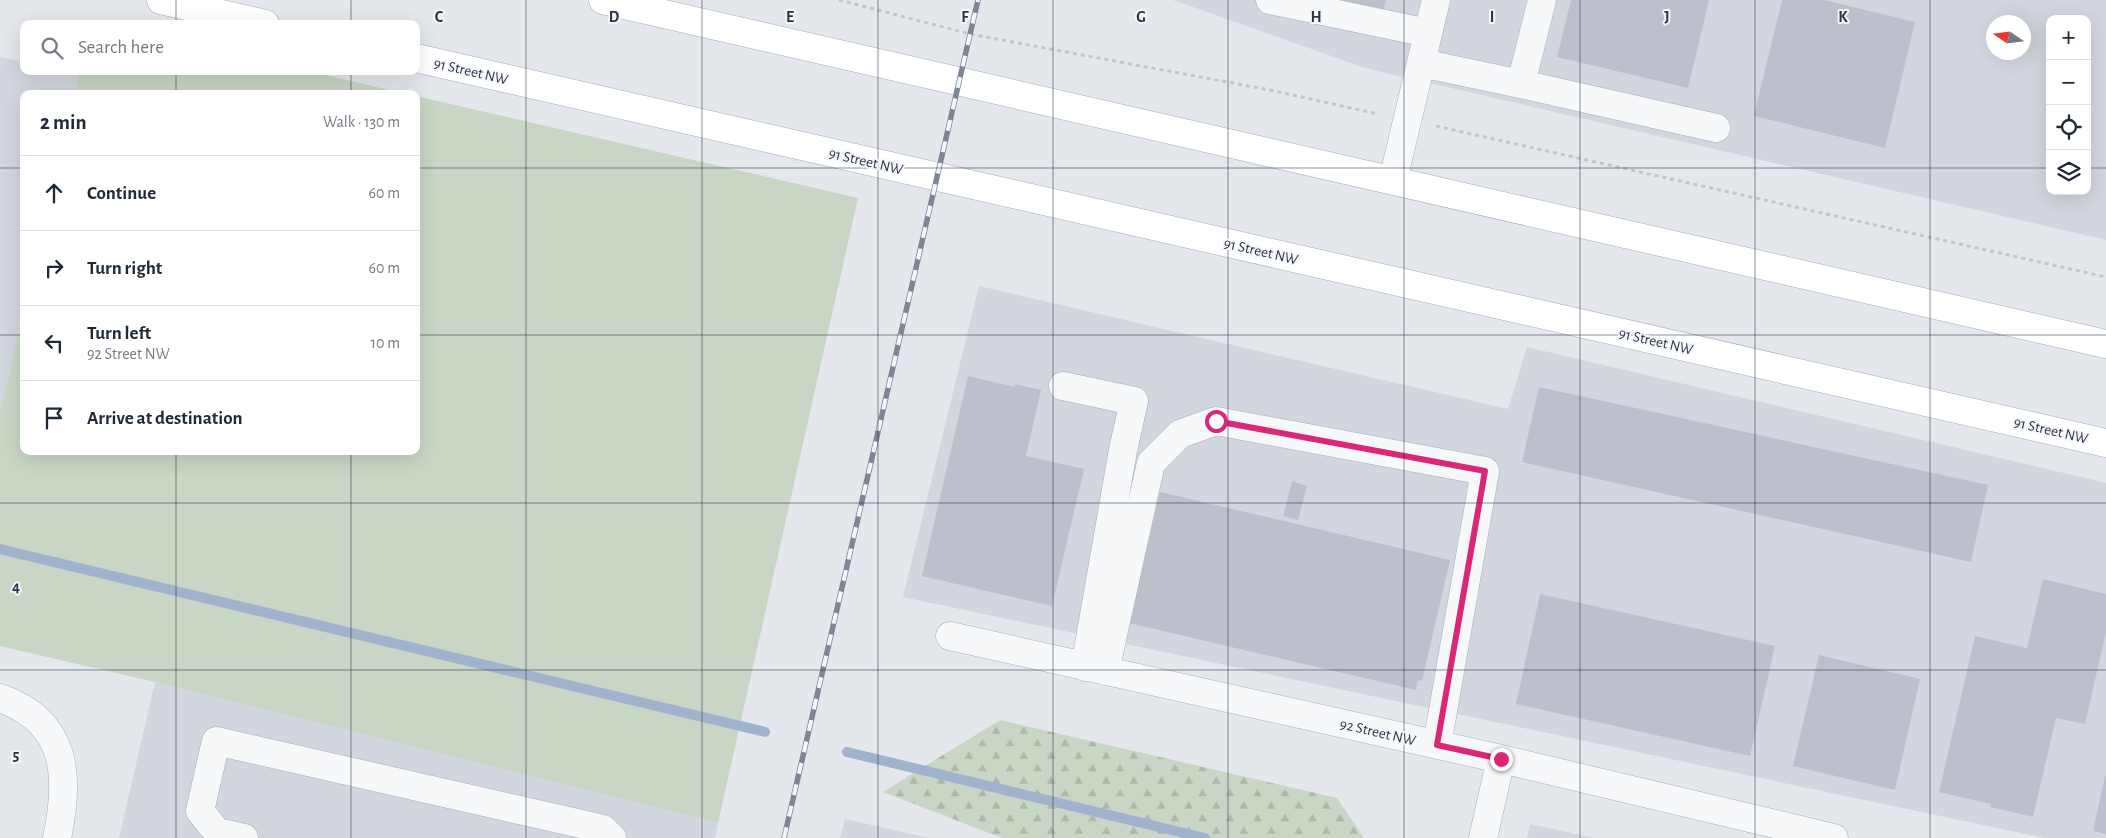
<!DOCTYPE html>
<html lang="en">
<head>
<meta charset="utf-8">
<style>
	body { margin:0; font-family:"Alegreya Sans",sans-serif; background:#f6f6f7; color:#1f2937 }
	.controls { position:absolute; right:15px; top:15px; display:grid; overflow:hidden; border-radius:10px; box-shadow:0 5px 20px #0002 }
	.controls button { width:45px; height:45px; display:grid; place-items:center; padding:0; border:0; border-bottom:1px solid #e0e1e3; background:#fff; color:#1f2937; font:25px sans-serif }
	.compass { position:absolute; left:1986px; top:15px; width:45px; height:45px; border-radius:50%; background:#fff; box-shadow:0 5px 20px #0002; rotate:283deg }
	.stop { position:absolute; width:15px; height:15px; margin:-11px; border:4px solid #db2777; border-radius:50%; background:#fff }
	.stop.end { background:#db2777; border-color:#fff; box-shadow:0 1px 5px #0008 }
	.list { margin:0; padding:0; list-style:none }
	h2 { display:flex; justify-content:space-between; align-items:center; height:65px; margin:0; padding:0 20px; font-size:21px }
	h2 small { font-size:16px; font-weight:400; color:#747a83 }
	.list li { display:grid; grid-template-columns:32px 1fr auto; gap:15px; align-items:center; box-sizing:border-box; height:75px; padding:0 20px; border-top:1px solid #e0e1e3 }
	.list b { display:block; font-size:19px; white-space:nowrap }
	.list p { margin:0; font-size:16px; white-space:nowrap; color:#747a83 }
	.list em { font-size:16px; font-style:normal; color:#747a83 }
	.icon { flex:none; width:28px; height:28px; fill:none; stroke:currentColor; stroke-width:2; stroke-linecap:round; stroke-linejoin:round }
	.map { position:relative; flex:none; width:2106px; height:838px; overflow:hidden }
	.search { position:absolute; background:#fff; box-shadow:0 5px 20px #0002; left:20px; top:20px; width:400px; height:55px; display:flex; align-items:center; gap:12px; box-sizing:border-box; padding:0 18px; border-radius:10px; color:#747a83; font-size:19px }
	.panel { position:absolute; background:#fff; box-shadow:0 5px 20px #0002; left:20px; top:90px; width:400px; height:365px; border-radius:10px }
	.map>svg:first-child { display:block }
	.built { fill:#d2d6de; fill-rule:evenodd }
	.green { fill:#c9d6c5 }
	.forest { fill:url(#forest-firs) }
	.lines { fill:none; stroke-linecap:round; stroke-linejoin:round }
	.stream { stroke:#9fb4cc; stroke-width:10 }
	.building { fill:#bbc0ca }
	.minor-casing { stroke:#a9aeb7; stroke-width:29 }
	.major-casing { stroke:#a3abb8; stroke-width:29 }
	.path { stroke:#c2c5cb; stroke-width:3; stroke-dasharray:4 4; stroke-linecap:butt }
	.minor { stroke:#f7f8fa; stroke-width:28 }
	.major { stroke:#fff; stroke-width:28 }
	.rail-casing { stroke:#7d8696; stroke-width:5.5 }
	.rail { stroke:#f4f6f9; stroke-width:4; stroke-dasharray:11; stroke-linecap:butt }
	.route { stroke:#db2777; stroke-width:6 }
	.grid { fill:none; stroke:#2b3445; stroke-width:1; stroke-opacity:0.55 }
	.labels { text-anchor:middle; stroke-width:4; stroke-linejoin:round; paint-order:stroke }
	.street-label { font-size:15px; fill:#2b3445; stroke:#f4f6f9 }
	.grid-label { font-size:16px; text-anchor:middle; font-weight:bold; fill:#2b3445; stroke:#f4f6f9; stroke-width:4; stroke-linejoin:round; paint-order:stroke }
</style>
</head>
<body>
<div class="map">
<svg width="2106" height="838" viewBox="0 0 2106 838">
	<defs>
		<pattern id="forest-firs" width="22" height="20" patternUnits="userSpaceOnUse" patternTransform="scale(1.25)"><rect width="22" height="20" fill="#c9d6c5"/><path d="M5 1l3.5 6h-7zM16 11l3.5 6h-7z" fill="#adb8ab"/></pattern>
	</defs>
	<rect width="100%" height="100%" fill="#e4e7ec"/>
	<path class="built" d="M1173 0H2106V240L1365 68ZM2050 19H2087V191H2050ZM1994 22H2024V52H1994Z
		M0 57 24 62V71H62L78 75 74 94H24V309L0 412Z
		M979 286 1508 409 1527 347 2106 483V838H2045L903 597Z
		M155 682 718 823 715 838H119Z
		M845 819 929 838H840Z
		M1530 824 1594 838H1527Z"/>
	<path class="green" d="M79 71H309L406 94H74Z
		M416 96 858 198 718 823 155 682 0 646V412L24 309V451H416Z"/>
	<path class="forest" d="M1000 720 1337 798 1364 838H1002L883 792Z"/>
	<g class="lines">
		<path class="stream" d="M0 549 765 732
			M847 752 1205 838"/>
	</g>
	<path class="building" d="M1284 0H1386L1380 23Z
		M1571 0H1709L1688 88 1557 57Z
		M1782 0H1824L1915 22 1885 148 1754 116Z
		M968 376 1015 387V384L1041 390 1026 456 1084 469 1052 606 922 576Z
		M1539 387 1988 485 1971 562 1522 462Z
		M1292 481 1307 486 1298 520 1283 516Z
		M1160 492 1450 560 1422 681 1418 680 1416 690 1129 623Z
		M2043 579 2106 594V632L2085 724 2056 718 2033 817 1990 807 1991 804 1939 792 1975 636 2027 648Z
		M1540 594 1775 646 1750 756 1516 704Z
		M1819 655 1920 679 1895 790 1793 766Z
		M2105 776H2106V834L2093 831Z"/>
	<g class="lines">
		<defs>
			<path id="minor" d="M1270 0 1428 33
				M1421 63 1521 84 1542 0
				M1521 84 1716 128
				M1393 180 1436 0
				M1063 386 1134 401 1123 450 1085 667
				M950 636 1501 759 1834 838
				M1105 671 1151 463 1180 434 1216 421 1485 471 1437 745
				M0 698C68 722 70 777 57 838
				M244 838 217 832 200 811 216 741 603 829 612 838
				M1483 838 1501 759"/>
			<path id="major" d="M161 0 265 24
				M603 0 2106 344
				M416 58 2106 443"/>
		</defs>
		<use href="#minor" class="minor-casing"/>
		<use href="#major" class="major-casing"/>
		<path class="path" d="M839 0 970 34 1270 90 1378 114
			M1436 126 2106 277"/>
		<use href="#minor" class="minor"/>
		<use href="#major" class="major"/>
		<defs>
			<path id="rail" d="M784 838 978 0"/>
		</defs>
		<use href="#rail" class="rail-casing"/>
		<use href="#rail" class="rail"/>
	</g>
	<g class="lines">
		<path class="route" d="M1216 421 1485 471 1437 745 1501 759"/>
	</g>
	<path class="grid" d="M176 0V24M351 0V24M526 0V838M702 0V838M878 0V838M1053 0V838M1228 0V838M1404 0V838M1580 0V838M1755 0V838M1930 0V838M176 71V94M351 71V94M0 168H24M416 168H2050M2087 168H2106M0 335H24M416 335H2106M176 451V838M351 451V838M0 503H2106M0 670H2106"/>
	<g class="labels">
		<g class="street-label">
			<text transform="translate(471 71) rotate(13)" y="5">91 Street NW</text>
			<text transform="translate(866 161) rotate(13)" y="5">91 Street NW</text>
			<text transform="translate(1261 251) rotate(13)" y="5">91 Street NW</text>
			<text transform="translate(1656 341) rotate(13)" y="5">91 Street NW</text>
			<text transform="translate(2051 430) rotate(13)" y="5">91 Street NW</text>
			<text transform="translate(1378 732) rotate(13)" y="5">92 Street NW</text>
		</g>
	</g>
	<g class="grid-label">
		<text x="439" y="22">C</text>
		<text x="614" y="22">D</text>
		<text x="790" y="22">E</text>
		<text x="965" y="22">F</text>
		<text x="1141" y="22">G</text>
		<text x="1316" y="22">H</text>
		<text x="1492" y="22">I</text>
		<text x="1667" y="22">J</text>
		<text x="1843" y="22">K</text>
		<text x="16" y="592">4</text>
		<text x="16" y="760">5</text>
	</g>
</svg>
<div class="controls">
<button>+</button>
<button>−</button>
<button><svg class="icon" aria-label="locate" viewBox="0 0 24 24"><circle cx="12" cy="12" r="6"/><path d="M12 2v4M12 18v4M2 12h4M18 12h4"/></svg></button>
<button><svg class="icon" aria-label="layers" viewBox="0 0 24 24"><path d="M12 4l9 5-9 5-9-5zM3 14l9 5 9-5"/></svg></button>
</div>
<svg class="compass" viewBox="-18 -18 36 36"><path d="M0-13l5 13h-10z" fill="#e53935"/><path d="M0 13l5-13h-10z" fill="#747a83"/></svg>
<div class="stop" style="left:1216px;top:421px"></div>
<div class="stop end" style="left:1501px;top:759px"></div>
<div class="search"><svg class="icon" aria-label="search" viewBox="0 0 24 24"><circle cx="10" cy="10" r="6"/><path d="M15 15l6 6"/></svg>Search here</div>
<section class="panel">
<h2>2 min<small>Walk · 130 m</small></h2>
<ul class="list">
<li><svg class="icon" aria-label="ahead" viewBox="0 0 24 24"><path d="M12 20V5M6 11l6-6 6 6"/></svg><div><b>Continue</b></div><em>60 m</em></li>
<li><svg class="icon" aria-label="right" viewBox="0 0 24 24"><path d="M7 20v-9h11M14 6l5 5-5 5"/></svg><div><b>Turn right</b></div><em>60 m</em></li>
<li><svg class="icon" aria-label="left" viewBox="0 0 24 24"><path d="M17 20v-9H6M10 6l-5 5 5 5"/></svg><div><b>Turn left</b><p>92 Street NW</p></div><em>10 m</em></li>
<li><svg class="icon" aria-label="arrive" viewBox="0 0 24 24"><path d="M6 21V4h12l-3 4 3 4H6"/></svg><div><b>Arrive at destination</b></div></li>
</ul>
</section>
</div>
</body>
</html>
